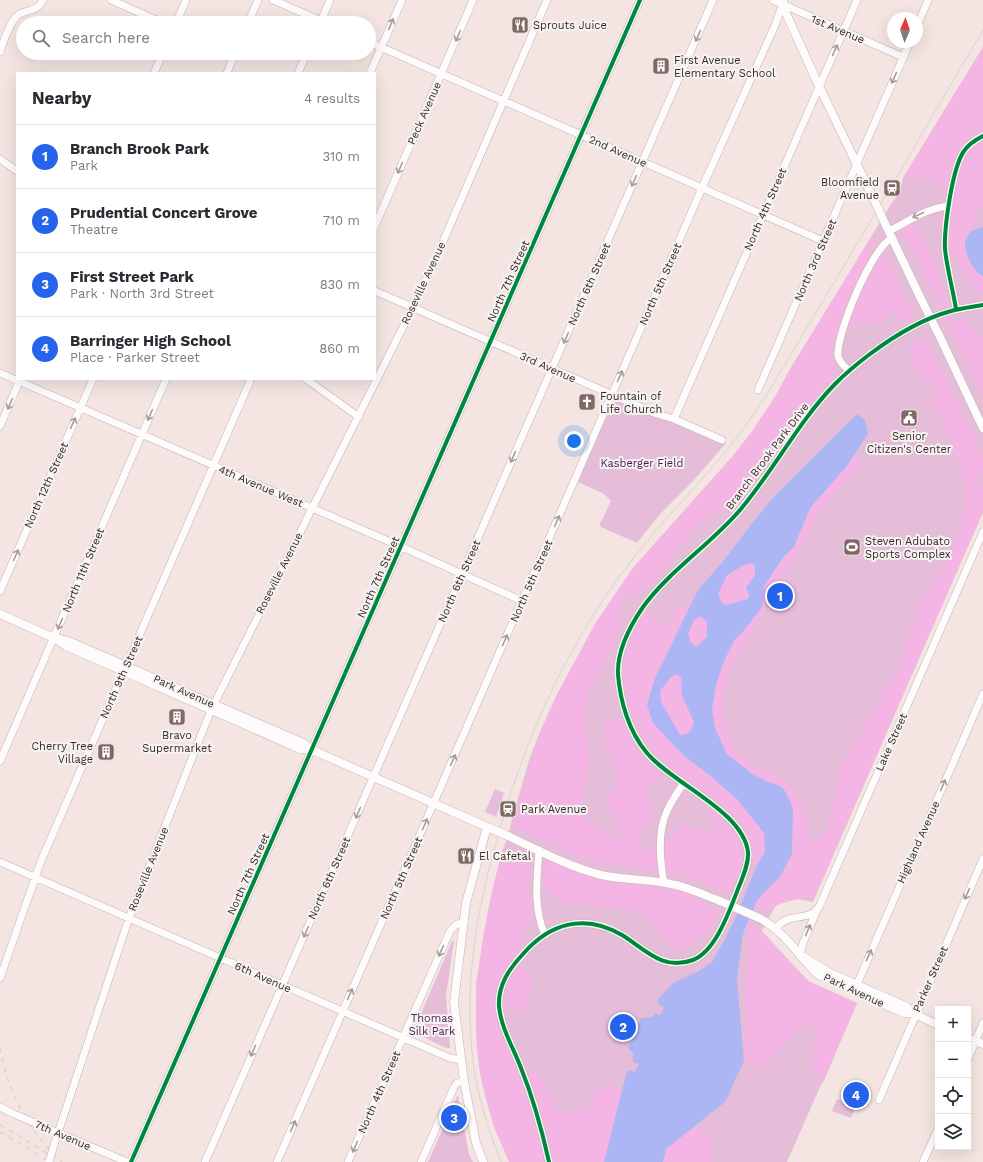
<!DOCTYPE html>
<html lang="en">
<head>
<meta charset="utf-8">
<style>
	body { margin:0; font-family:"Work Sans",sans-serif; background:#f7f7f7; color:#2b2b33 }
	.controls { position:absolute; right:12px; bottom:12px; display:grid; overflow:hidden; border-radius:0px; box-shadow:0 4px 16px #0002 }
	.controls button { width:36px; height:36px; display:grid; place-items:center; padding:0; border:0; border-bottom:1px solid #e1e1e2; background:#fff; color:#2b2b33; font:20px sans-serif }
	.compass { position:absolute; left:887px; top:12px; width:36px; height:36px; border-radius:50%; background:#fff; box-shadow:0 4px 16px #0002; rotate:2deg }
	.you { position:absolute; left:574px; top:441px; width:14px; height:14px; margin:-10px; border:3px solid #fff; border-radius:50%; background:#1a73e8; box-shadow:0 0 0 6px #1a73e833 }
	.badge { display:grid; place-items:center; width:26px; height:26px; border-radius:50%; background:#2563eb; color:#fff; font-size:13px; font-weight:700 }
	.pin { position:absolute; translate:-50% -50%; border:2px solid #fff; box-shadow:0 1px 4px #0006 }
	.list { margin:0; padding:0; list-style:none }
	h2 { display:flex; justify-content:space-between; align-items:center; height:52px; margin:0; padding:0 16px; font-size:17px }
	h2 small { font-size:13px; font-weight:400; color:#7c7c81 }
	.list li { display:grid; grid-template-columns:26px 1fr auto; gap:12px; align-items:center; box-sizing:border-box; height:64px; padding:0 16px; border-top:1px solid #e1e1e2 }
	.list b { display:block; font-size:15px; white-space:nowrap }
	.list p { margin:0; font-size:13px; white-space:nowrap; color:#7c7c81 }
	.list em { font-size:13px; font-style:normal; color:#7c7c81 }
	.icon { flex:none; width:22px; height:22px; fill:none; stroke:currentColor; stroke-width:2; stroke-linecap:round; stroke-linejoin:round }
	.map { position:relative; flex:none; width:983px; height:1162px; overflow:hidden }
	.search { position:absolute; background:#fff; box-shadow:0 4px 16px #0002; left:16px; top:16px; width:360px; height:44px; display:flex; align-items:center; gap:10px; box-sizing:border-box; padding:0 14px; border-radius:22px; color:#7c7c81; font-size:15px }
	.panel { position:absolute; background:#fff; box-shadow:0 4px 16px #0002; left:16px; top:72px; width:360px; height:308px; border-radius:0px }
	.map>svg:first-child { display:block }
	.green { fill:#e6bdd9 }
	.forest { fill:#f4b5e4 }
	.water { fill:#acb6f4; fill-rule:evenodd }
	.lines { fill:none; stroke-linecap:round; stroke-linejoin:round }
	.minor-casing { stroke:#c3b1ad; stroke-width:8 }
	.major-casing { stroke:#c3b1ad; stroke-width:9 }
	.minor { stroke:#fdfbfb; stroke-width:7 }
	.major { stroke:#fdfbfb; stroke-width:8 }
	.tram { stroke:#dad4d3; stroke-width:1 }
	.rail { stroke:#dad4d3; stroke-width:1.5; stroke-dasharray:5 5; stroke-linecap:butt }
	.minor-bridge-casing { stroke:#c3b1ad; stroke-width:8; stroke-linecap:butt }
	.major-bridge-casing { stroke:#c3b1ad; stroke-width:9; stroke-linecap:butt }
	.minor-bridge { stroke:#fdfbfb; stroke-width:7 }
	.major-bridge { stroke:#fdfbfb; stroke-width:8 }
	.cycleway-casing { stroke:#f4f4f4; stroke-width:6 }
	.cycleway { stroke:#00873e; stroke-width:4 }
	.oneway { stroke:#a89b99 }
	.labels { text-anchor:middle; stroke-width:4; stroke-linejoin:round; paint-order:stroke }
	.poi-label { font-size:11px; fill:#402621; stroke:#f4f4f4; text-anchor:start }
	.street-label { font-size:11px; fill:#402621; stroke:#f4f4f4 }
	.park-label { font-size:11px; fill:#56184f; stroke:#f4f4f4 }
</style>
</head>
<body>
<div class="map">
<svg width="983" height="1162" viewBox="0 0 983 1162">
	<rect width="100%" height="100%" fill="#f4e5e2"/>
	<path class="green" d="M983 47V512L813 902 797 899 776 905 762 931 808 981 857 1003 787 1162H509L494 1127 487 1103 480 1073 478 1049 476 983 493 887 529 760 539 734 557 694 595 624 633 568 732 457 751 433 775 397 789 371 891 204C898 196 901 189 903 178Z
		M614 398 677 422 726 443 694 480 661 513 637 543 599 526 611 501 604 494 576 481Z
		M495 789 504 793 496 817 485 812Z
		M452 941H454L446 996 450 1048H446L417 1034 414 1030Z
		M457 1096H458L469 1154 473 1162H428Z
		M837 1099 856 1106 851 1118 832 1111Z"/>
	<path class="forest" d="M983 47V207C975 213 974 220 971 230 970 234 967 238 965 242L978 274 983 276V292H975L960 269 947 243 938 216 954 199 935 181 921 178H903Z
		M913 221 937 269 954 321 961 318 983 337V398L937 300 900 227Z
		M874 233 869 258 841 317 838 330 829 353 837 372 801 415 734 507 715 511 695 528 654 580 638 594 625 597 616 614 623 621 613 645 590 691 584 719 590 762 581 804 587 821 621 840 620 824 604 800 620 780C613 762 599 738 605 719L624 723 637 753 662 777 644 786 656 815 642 831 635 836 649 853C666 843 672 838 683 822L692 828 715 831 708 814 712 811C725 823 744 840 742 861 740 870 733 884 729 893 710 886 692 876 672 873 642 868 613 866 584 858 559 850 535 837 512 825L541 733 558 695 595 624 633 568 732 457 751 433 775 397 789 371Z
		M884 252 913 316 901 322 893 312 880 324H848L867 278Z
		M923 336 955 398 983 457V474L979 479 983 486V512L814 896 787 901 767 910 756 907 755 906 758 899 780 877 778 785 768 782 751 773 727 754 715 729 712 710 716 685 724 661 734 641 745 629 762 607 764 586 785 555 794 547 810 508 846 467 854 455 858 457 860 463 848 479 829 498 813 523 790 567 776 588 756 627 735 657 723 690 724 725 734 747 744 758 761 769 785 780 795 789 805 813 811 844 827 830 840 769 898 668 920 604 954 549 961 524 965 507 966 487 954 444 930 400 937 396 929 380 922 384 912 363 911 344Z
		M752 563 755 567V575L746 588 749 595 748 600 726 605 721 602C715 580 733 569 752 563Z
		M691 604 655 678 647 705 653 723 683 755 708 774 737 799 764 833 765 852 756 867 753 852 743 826 724 807 659 760 634 724 623 685 622 664 628 644 644 611 668 627 677 608Z
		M700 616 707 622V636L697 647 691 643 688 634 694 620Z
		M675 674 681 677 682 696 694 722C691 731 691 734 680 735L661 701 660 691 669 678Z
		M503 848 531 860 528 889 533 913 521 947 523 967 535 984 520 1014 495 995 497 1024 519 1073 538 1072 556 1110 570 1113 589 1105 598 1089 612 1084 622 1090 604 1162H509C497 1133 486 1104 480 1073 468 1000 484 919 503 848Z
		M547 857 576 871 659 884 695 895 717 912 711 930 685 949 672 947 642 911 564 903 544 889 543 868Z
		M748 925 762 932 808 981 857 1003 823 1083 811 1063 818 1026 803 1025 763 1069 744 1061Z
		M694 1127 705 1129C714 1142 716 1145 709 1160L710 1162H663L666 1149Z"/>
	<path class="water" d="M983 227V276C973 272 964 253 965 242 966 239 969 234 971 231Z
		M857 414 865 420 868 434 846 467 810 508 794 547 785 555 764 586 762 607 745 629 734 641 724 661 716 685 712 710 715 728 727 754 751 773 768 782 778 785 783 788 787 795 793 808 792 854 780 877 758 899 745 928 742 939 737 980 744 1061 725 1102 666 1149 663 1162H604L627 1071H629L630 1070 635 1072 639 1064 633 1062V1053L628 1048 641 1018 653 1017 655 1013 660 1015 664 1007 658 1005 659 1003 657 1002 660 997 673 983 699 971 712 962 726 937 735 919 756 867 765 852 764 833 737 799 708 774 683 755 653 723 647 705 655 678 698 590 724 560 753 522 773 498ZM752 563 755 567V575L746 588 749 595 748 599 726 605 721 602 718 594 727 575 744 565ZM700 616 707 622V636L697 647 691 643 688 634 694 620ZM675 674 681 677 682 696 694 722C691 731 691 734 680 735L661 702 660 691 670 678Z"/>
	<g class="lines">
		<defs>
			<path id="minor" d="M111 0 163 23
				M273 0 326 23
				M773 0 903 57
				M176 23 186 0
				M248 23 258 0
				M320 23 330 0
				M917 26 928 0
				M369 42 823 241
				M0 52C4 41 8 25 17 16 26 8 36 14 43 0
				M154 73 163 53
				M227 73 235 53
				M298 73 307 53
				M370 73 402 0
				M0 159 17 171
				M375 226 473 0
				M889 231C909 221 927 208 949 206
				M375 291 654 413 674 419 722 440
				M956 309C953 290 947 269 945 249 944 229 952 168 964 151 968 145 977 139 983 136
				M849 371C845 367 839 362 838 356 836 334 872 247 892 238
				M0 373 402 547 522 601
				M306 379 359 417
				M758 390 910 42
				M674 419 857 0
				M0 426 19 382
				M0 591 93 379
				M0 761 166 379
				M539 850C537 878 533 908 545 935
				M0 862 450 1058 461 1060
				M664 883C660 860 657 833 667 811 671 802 677 793 683 784
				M775 929C779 925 781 922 786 920 798 915 811 919 819 907L983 532
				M800 955 803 943 817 910
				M0 978 41 861 251 379
				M855 989 983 694
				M968 1059 983 1023
				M879 1100 983 859
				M0 1107 14 1114
				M35 1123 127 1162
				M54 1145 129 918 211 710 413 307 433 265 547 0
				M131 1162 640 0
				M205 1162 713 0
				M277 1162 702 188 776 23 784 0
				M348 1162 450 931 457 924 464 923
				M421 1162 454 1087 457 1083 464 1081
				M549 1162C542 1130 533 1098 521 1068 513 1047 501 1028 499 1006 498 985 509 969 523 954 550 923 585 913 622 935 645 949 662 971 693 960 717 951 731 906 740 884 744 874 749 862 748 852 743 811 673 784 647 753 629 732 620 701 618 674 617 650 630 626 643 607 669 571 711 544 740 510 774 470 799 421 835 384 846 373 858 363 870 354 894 336 922 319 951 311 961 308 972 307 983 305
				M923 1162 938 1129"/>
			<path id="major" d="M780 0 819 86 876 204
				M881 215 921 299
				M940 337 983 428
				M0 614 54 638 66 646 300 749 312 750 492 829
				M55 638 68 641 303 743 312 750
				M508 836C538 850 569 867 601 875 624 880 648 879 671 884 688 887 704 895 720 901
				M759 918C775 926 789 941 800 955 807 963 811 969 819 975L904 1013 915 1014 938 1025
				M804 957 830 973 907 1007 915 1014
				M968 1038 983 1044
				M483 1162 476 1143 464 1081 454 1002 466 903 487 827"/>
		</defs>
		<use href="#minor" class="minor-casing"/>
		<use href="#major" class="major-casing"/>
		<use href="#minor" class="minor"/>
		<use href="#major" class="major"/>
		<path class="tram" d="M501 1162C485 1122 473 1081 471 1038 466 967 480 896 500 829 525 740 563 655 617 580 659 520 715 472 756 411 780 375 800 338 823 301 877 211 930 120 983 30"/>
		<path class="rail" d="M0 1048C7 1091 29 1133 62 1162
			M0 1125 34 1145 49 1155
			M0 1132 31 1150 49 1162"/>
		<defs>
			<path id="minor-bridge" d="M14 1114 35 1123
				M49 1162 54 1145"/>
			<path id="major-bridge" d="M876 204 881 215
				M921 299 940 337
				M492 829 508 836
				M720 901 759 918"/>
		</defs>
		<use href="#minor-bridge" class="minor-bridge-casing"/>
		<use href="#major-bridge" class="major-bridge-casing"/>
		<use href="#minor-bridge" class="minor-bridge"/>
		<use href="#major-bridge" class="major-bridge"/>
		<defs>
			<path id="cycleway" d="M956 309C953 290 947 269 945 249 944 229 952 168 964 151 968 145 977 139 983 136
				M131 1162 640 0
				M549 1162C542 1130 533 1098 521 1068 513 1047 501 1028 499 1006 498 985 509 969 523 954 550 923 585 913 622 935 645 949 662 971 693 960 717 951 731 906 740 884 744 874 749 862 748 852 743 811 673 784 647 753 629 732 620 701 618 674 617 650 630 626 643 607 669 571 711 544 740 510 774 470 799 421 835 384 846 373 858 363 870 354 894 336 922 319 951 311 961 308 972 307 983 305"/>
		</defs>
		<use href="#cycleway" class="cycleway-casing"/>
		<use href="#cycleway" class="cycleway"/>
	</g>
	<defs><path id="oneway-shaft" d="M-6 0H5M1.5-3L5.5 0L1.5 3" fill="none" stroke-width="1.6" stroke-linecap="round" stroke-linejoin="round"/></defs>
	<g class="oneway">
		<use href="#oneway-shaft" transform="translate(391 24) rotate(-67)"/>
		<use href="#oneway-shaft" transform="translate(458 36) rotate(114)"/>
		<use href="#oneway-shaft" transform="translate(698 36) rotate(114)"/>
		<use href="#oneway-shaft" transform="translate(835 50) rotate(-66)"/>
		<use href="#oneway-shaft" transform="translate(894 78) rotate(114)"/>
		<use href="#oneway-shaft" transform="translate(400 168) rotate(114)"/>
		<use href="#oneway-shaft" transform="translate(634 181) rotate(114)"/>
		<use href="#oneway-shaft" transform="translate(918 215) rotate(155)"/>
		<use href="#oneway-shaft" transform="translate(566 338) rotate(114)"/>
		<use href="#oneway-shaft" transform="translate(620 376) rotate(-66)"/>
		<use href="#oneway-shaft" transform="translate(10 404) rotate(114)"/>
		<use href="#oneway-shaft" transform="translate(150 415) rotate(113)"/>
		<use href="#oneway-shaft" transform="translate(73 423) rotate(-66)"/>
		<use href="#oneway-shaft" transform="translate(513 457) rotate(114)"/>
		<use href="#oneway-shaft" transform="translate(557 521) rotate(-66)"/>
		<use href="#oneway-shaft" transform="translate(16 555) rotate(-66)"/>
		<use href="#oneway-shaft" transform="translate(60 624) rotate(113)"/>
		<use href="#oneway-shaft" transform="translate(505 640) rotate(-66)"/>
		<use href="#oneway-shaft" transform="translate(453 760) rotate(-66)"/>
		<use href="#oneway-shaft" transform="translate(943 785) rotate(-67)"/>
		<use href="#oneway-shaft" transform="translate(358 813) rotate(114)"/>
		<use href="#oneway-shaft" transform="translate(425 824) rotate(-66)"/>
		<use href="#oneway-shaft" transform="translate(967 894) rotate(114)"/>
		<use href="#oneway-shaft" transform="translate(808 930) rotate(-67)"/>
		<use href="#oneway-shaft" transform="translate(306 932) rotate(114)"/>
		<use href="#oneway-shaft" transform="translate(441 951) rotate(114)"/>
		<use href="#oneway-shaft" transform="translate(869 955) rotate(-66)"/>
		<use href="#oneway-shaft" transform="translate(350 994) rotate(-66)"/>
		<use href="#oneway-shaft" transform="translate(253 1051) rotate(114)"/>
		<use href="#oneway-shaft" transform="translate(293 1126) rotate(-66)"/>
		<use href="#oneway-shaft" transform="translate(355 1147) rotate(114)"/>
	</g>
	<defs>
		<symbol id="restaurant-square" viewBox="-11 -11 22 22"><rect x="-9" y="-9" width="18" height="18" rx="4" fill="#7f6965" stroke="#f4f4f4"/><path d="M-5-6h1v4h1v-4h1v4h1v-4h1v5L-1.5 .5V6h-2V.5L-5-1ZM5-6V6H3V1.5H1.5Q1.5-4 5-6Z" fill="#fff"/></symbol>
		<symbol id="building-square" viewBox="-11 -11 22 22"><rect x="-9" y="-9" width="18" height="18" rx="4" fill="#7f6965" stroke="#f4f4f4"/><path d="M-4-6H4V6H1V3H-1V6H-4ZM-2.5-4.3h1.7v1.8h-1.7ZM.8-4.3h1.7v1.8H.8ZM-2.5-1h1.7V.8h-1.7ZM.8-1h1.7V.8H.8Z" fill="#fff"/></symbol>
		<symbol id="station-square" viewBox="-11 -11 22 22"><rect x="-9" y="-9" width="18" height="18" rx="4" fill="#7f6965" stroke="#f4f4f4"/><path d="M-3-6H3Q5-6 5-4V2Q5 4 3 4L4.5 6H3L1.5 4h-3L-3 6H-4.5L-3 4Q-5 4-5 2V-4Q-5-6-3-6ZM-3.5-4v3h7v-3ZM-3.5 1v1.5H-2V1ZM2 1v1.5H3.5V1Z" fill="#fff"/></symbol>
		<symbol id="church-square" viewBox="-11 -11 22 22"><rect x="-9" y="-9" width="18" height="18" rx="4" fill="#7f6965" stroke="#f4f4f4"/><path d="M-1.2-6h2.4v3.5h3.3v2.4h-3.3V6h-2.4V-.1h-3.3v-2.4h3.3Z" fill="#fff"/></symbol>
		<symbol id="civic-square" viewBox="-11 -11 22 22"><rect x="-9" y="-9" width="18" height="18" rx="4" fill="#7f6965" stroke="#f4f4f4"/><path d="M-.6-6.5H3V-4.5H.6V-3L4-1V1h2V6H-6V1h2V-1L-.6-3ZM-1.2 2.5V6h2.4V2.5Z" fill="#fff"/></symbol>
		<symbol id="stadium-square" viewBox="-11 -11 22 22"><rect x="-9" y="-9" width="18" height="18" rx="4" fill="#7f6965" stroke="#f4f4f4"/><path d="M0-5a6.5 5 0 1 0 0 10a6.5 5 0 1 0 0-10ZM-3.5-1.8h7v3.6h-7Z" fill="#fff"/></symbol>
	</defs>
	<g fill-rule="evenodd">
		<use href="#restaurant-square" x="510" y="15" width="20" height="20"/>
		<use href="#building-square" x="651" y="56" width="20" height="20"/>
		<use href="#station-square" x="882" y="178" width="20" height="20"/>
		<use href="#church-square" x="577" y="392" width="20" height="20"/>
		<use href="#civic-square" x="899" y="408" width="20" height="20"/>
		<use href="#stadium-square" x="842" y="537" width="20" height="20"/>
		<use href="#building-square" x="167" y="707" width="20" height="20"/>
		<use href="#building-square" x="96" y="742" width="20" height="20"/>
		<use href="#station-square" x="498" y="799" width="20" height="20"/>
		<use href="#restaurant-square" x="456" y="846" width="20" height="20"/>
	</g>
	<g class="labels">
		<g class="poi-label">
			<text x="533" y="29">Sprouts Juice</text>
			<text x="674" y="64">First Avenue<tspan x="674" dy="13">Elementary School</tspan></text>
			<text x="879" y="186" text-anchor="end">Bloomfield<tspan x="879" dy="13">Avenue</tspan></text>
			<text x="600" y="400">Fountain of<tspan x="600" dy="13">Life Church</tspan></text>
			<text x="909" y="440" text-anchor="middle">Senior<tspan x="909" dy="13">Citizen's Center</tspan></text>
			<text x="865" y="545">Steven Adubato<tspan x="865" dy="13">Sports Complex</tspan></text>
			<text x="177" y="739" text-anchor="middle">Bravo<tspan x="177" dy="13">Supermarket</tspan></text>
			<text x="93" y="750" text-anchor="end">Cherry Tree<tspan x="93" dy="13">Village</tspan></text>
			<text x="521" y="813">Park Avenue</text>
			<text x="479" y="860">El Cafetal</text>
		</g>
		<g class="street-label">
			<text transform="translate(838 29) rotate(23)" y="4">1st Avenue</text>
			<text transform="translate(424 113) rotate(-66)" y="4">Peck Avenue</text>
			<text transform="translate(618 151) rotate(24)" y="4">2nd Avenue</text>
			<text transform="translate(765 209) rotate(-66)" y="4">North 4th Street</text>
			<text transform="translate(815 260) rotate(-66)" y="4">North 3rd Street</text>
			<text transform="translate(508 281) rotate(-66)" y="4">North 7th Street</text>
			<text transform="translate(423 283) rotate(-65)" y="4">Roseville Avenue</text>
			<text transform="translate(589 284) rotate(-66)" y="4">North 6th Street</text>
			<text transform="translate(660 284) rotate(-66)" y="4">North 5th Street</text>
			<text transform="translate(548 367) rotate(24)" y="4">3rd Avenue</text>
			<text transform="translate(767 456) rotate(-53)" y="4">Branch Brook Park Drive</text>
			<text transform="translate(46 485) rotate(-66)" y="4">North 12th Street</text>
			<text transform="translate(261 486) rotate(23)" y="4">4th Avenue West</text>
			<text transform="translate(83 570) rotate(-67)" y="4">North 11th Street</text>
			<text transform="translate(279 573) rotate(-63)" y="4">Roseville Avenue</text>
			<text transform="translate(378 577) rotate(-66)" y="4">North 7th Street</text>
			<text transform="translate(459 581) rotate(-66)" y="4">North 6th Street</text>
			<text transform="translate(531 581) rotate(-66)" y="4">North 5th Street</text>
			<text transform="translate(121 677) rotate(-66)" y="4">North 9th Street</text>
			<text transform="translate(184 691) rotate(24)" y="4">Park Avenue</text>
			<text transform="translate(891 742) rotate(-66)" y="4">Lake Street</text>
			<text transform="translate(918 842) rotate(-66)" y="4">Highland Avenue</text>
			<text transform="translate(148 869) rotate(-68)" y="4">Roseville Avenue</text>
			<text transform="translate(248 874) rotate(-66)" y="4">North 7th Street</text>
			<text transform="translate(329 878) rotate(-66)" y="4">North 6th Street</text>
			<text transform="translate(401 878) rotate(-66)" y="4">North 5th Street</text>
			<text transform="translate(263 977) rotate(24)" y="4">6th Avenue</text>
			<text transform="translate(930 979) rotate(-66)" y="4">Parker Street</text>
			<text transform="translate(854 990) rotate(25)" y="4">Park Avenue</text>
			<text transform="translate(379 1092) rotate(-66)" y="4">North 4th Street</text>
			<text transform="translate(63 1135) rotate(23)" y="4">7th Avenue</text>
		</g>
		<g class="park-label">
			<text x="642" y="467">Kasberger Field</text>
			<text x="432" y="1022">Thomas<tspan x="432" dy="13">Silk Park</tspan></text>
		</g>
	</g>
</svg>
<div class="controls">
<button>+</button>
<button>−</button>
<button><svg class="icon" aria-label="locate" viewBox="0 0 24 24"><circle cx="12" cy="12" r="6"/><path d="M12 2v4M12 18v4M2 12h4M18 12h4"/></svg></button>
<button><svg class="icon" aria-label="layers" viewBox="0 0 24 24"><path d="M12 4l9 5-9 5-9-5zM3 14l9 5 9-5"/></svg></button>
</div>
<svg class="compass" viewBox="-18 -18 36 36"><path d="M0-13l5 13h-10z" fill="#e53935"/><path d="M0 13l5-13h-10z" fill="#7c7c81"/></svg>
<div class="you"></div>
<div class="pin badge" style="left:780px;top:596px">1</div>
<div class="pin badge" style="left:623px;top:1027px">2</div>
<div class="pin badge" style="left:454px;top:1118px">3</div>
<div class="pin badge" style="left:856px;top:1095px">4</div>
<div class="search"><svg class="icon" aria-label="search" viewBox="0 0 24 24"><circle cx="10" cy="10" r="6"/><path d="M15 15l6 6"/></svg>Search here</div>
<section class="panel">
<h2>Nearby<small>4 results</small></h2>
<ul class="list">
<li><span class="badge">1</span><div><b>Branch Brook Park</b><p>Park</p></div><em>310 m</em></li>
<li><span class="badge">2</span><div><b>Prudential Concert Grove</b><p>Theatre</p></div><em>710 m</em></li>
<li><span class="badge">3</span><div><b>First Street Park</b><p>Park · North 3rd Street</p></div><em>830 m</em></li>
<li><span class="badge">4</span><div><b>Barringer High School</b><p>Place · Parker Street</p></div><em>860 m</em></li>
</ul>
</section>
</div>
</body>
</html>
